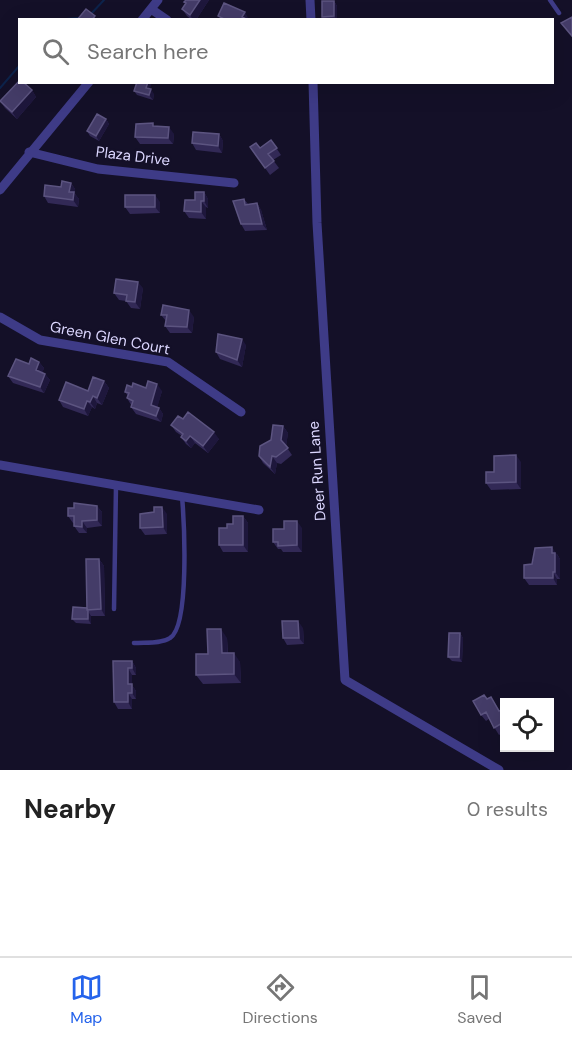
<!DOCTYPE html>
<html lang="en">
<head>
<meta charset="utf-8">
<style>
	body { margin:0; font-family:"DM Sans",sans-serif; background:#f2f2f2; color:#222 }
	.controls { position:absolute; right:18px; bottom:18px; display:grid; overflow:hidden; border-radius:0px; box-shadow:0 6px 24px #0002 }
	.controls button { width:54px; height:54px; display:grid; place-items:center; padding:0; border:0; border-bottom:2px solid #e0e0e0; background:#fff; color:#222; font:30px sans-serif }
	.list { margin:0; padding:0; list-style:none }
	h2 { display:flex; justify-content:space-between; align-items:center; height:78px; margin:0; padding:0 24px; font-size:26px }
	h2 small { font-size:20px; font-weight:400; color:#767676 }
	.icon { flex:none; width:33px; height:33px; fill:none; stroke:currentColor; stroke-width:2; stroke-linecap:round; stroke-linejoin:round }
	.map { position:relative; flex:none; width:572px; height:770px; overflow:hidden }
	.search { position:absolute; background:#fff; box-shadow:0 6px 24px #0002; left:18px; right:18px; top:18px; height:66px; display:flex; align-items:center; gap:15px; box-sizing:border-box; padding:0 21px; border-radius:0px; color:#767676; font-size:22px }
	.sheet { height:186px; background:#fff }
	nav { display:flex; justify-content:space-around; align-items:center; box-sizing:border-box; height:84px; border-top:2px solid #e0e0e0; background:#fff; font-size:16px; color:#767676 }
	nav a { display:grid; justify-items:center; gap:3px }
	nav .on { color:#2563eb }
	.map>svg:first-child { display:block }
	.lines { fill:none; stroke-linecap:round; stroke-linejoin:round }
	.stream { stroke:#0d234b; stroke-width:2 }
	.service { stroke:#3e3b87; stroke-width:4.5 }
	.minor { stroke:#3e3b87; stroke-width:9 }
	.wall { fill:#322956 }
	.shaded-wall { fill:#1e173c }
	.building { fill:#443c68; stroke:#5c5480; stroke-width:1.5 }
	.labels { text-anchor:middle; stroke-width:4.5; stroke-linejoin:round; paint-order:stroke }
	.street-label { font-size:15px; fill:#dcd7ff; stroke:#141028 }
</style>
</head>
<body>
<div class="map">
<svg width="572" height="770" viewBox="0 0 572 770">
	<rect width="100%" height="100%" fill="#141028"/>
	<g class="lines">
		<path class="stream" d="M90 15 104 0
			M55 20 78 18
			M0 88 20 65"/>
		<path class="service" d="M550 0 559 13
			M114 609 116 486
			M134 643C145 642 161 644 170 638 190 626 184 520 182 496"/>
		<path class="minor" d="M310 0 311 20
			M151 9 167 20
			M142 20 158 0
			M313 82 317 223 345 680 499 770
			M29 152 98 169 234 183
			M0 190 89 82
			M0 317 40 340 168 362 241 412
			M0 465 259 510"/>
	</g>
	<path class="wall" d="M186 0H209L196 20H192L187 16 182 9 186 4 184 2Z
		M334 1 337 6V20H324L322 17Z
		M32 90 36 97 17 119 5 108 0 101Z
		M134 91 154 94 153 100 137 95Z
		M106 119 109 124 99 141 90 136 87 131Z
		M155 126 174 134 173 144H140L135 137Z
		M219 134 223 141 222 153 196 150 192 143Z
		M271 140 281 155 273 160 279 168 270 175 250 147 260 148Z
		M71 183 75 189V194L79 199 78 207 48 203 44 196Z
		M204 192 208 199V208L206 207V219L189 218 184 211Z
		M244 199 248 204 257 203 261 210 267 230 245 231 241 224Z
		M160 202V213L130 214 125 207Z
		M143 288 140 309 131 308 126 301 119 300 114 293Z
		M161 315 194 317 192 333H170L165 326 166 321Z
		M246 345 242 367 220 359 216 352Z
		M39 362 44 368 42 373 45 374 50 380 44 393 13 383 8 376 29 364Z
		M104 381 109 388 102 405 97 403 95 409 92 407 88 416 63 407 59 400 88 391Z
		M132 387 146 388 162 391 157 407 159 408 163 414 161 422 136 414 131 407V405L127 398 128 396 125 392Z
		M183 419 219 439 208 453 195 443 191 448 186 444 181 437 182 436 176 432 171 425Z
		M283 426 288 433 286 446 292 455 281 464 277 463 275 474 263 463 259 456Z
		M521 462V489L491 490 486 483 494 472Z
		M97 506 102 512V526L87 528V533H79L74 526V523H73L68 516 74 508Z
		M154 512 167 514V534L145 535 140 528Z
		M243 516 248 523V552H223L219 545 227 528Z
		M302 528V552H283L281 549H278L273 542Z
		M557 554 560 559V579H557V585H529L524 578 532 564Z
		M99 559 104 566 105 616H91V624L76 623 72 619 87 608Z
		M303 628 304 644 287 645 283 638Z
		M460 633 463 638 462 662 452 661 448 657Z
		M227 638 228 653 240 662 241 683 203 684 196 675 208 654Z
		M113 661H132L136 668V675H132V685L136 691V699H132V709H118L114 702Z
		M491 697 500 711 504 709V732L499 735 489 719 486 721 481 715 487 699Z"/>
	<path class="shaded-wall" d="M200 0H209L196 20H193L190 15Z
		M334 1 337 6V20L334 16Z
		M245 12 249 20H244L242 17Z
		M148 82H152L149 92 146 88Z
		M151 89 154 94 153 100 149 95Z
		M32 90 36 97 17 119 12 112Z
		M106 119 109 124 99 141 96 136Z
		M169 127 174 134 173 144 168 138Z
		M219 134 223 141 222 153 218 146Z
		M71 183 75 189V194L79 199 78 207 73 200 69 192Z
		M204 192 208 199V208L204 201Z
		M155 195 160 202V213L155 207Z
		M201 201 206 207V219L201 212Z
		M257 203 261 210 267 230 262 224Z
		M138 282 143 288 140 309 135 302Z
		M189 310 194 317 192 333 187 327Z
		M242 339 246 345 242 367 237 360Z
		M39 362 44 368 41 377 36 370Z
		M45 374 50 380 44 393 40 387Z
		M104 381 109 388 102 405 97 398Z
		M157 384 162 391 156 412 151 405Z
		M93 396 97 403 95 409 90 402Z
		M87 401 92 407 88 416 84 409Z
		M159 408 163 414 161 422 156 416Z
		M283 426 288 433 286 447 281 440Z
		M214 432 219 439 208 453 203 446Z
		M190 436 195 443 191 448 186 441Z
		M516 455 521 462V489L516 482Z
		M272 456 277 463 275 474 270 467Z
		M97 506 102 512V526L97 520Z
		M162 507 167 514V534L163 527Z
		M243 516 248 523V552L243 545Z
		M82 521 87 528V533L82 527Z
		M297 521 302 528V552L297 545Z
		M552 547 560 559V579L555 572Z
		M99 559 104 566 105 616 101 609Z
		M553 572 557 579V585L553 578Z
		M88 611 91 616V624L88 619Z
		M298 621 303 628 304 644 299 638Z
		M221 629 227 638 228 662 222 653Z
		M460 633 463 638 462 662 459 657Z
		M234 653 240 662 241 683 234 674Z
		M132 661 136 668V675L132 668Z
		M128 668 132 675V685L136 691V699L132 693 128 684Z
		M128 693 132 699V709L128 702Z"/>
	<path class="building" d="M186 0H200L190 15 182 9 186 3 184 2Z
		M322 1H334V16L322 17Z
		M224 3 245 12 242 17 248 20H226L218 16Z
		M86 9 95 16 92 20H77Z
		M572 17V36L561 23Z
		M20 80V82H23L32 90 12 112 0 101Z
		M137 82H148L146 88 151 89 149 95 134 91Z
		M97 114 106 119 96 136 87 131Z
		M153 123V126L169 127 168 138 135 137 136 124Z
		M193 132 219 134 218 146 192 143Z
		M271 140 277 148 268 154 274 161 265 168 250 147 256 143 260 148Z
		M62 181 71 183 69 192H74L73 200 44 196 45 185 61 187Z
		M195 192H204V201H201V212L184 211 185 200H195Z
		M125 195H155V207H125Z
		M244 199 245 205 257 203 262 224H241L233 201Z
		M116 279 138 282 135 302 126 301 127 295 114 293Z
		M163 305 189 310 187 327 165 326 167 315H161Z
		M218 334 242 339 237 360 216 352Z
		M31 358 39 362 36 370 45 374 40 387 8 376 16 359 29 364Z
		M93 377 104 381 97 398 93 396 90 402 87 401 84 409 59 400 66 382 88 391Z
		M148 381 157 384 151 405 159 408 156 416 131 407 133 401 127 398 129 393 125 392 127 385 132 387 133 383 146 388Z
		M188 412 214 432 203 446 190 436 186 441 181 437 183 434 171 425 178 416 183 419Z
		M273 425 283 426 281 440 288 448 276 457 272 456 270 467 259 456 260 446 271 440Z
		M516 455V482L486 483V472H494V456Z
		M74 503 97 506V520L82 521V527L74 526V516H68V508H74Z
		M154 507H162L163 527 140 528V514L154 512Z
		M233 516H243V545H219V528H227V524H233Z
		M284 521H297V545L278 546V542H273V529H284Z
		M552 547V553H555V572H553V578H524V565L532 564 535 548Z
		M86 559H99L101 609 87 610Z
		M73 607 87 608 88 611V619H72Z
		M282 621H298L299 638H283Z
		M207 629H221L222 653H234V674L196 675V654H208Z
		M449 633H460L459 657H448Z
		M113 661H132V668H128V684H132V693H128V702H114Z
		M484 695 487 699 491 697 499 711 504 709V722L494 728 486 712 481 715 473 701Z"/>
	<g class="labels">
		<g class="street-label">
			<text transform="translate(133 156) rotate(7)" y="5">Plaza Drive</text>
			<text transform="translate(110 338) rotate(11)" y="5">Green Glen Court</text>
			<text transform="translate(317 471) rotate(-94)" y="5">Deer Run Lane</text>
		</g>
	</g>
</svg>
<div class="controls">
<button><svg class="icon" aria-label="locate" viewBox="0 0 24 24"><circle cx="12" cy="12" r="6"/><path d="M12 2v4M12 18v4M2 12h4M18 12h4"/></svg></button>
</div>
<div class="search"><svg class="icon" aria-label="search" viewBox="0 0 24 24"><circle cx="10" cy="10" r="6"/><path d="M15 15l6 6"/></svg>Search here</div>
</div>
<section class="sheet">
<h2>Nearby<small>0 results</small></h2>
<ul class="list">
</ul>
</section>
<nav>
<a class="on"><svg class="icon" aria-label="map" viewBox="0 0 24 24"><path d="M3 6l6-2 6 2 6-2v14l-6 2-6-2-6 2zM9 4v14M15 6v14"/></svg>Map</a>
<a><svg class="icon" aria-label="directions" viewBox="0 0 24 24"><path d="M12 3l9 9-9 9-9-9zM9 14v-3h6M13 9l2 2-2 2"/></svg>Directions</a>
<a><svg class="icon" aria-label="saved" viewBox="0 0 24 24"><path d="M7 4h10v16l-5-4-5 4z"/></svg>Saved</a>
</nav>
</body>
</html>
